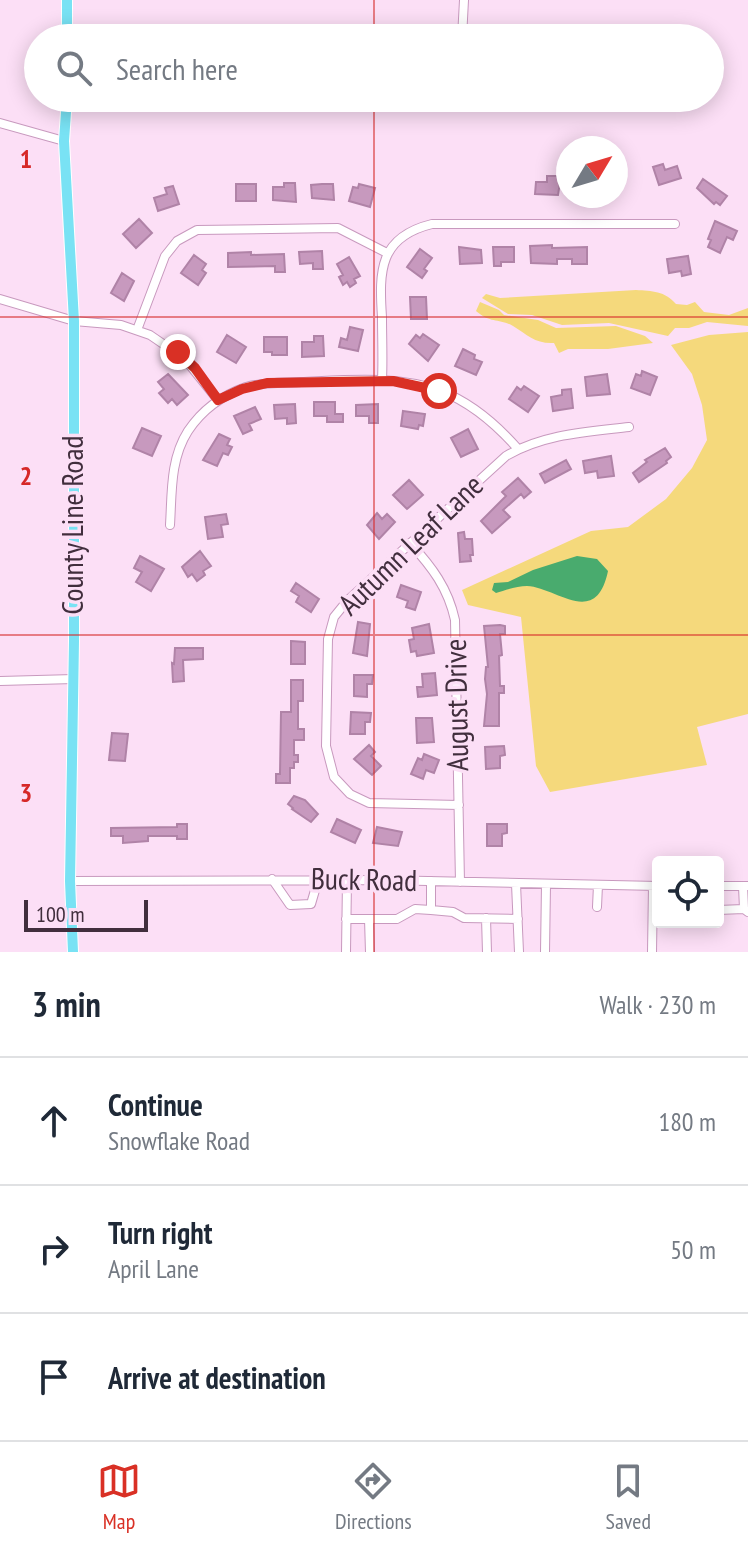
<!DOCTYPE html>
<html lang="en">
<head>
<meta charset="utf-8">
<style>
	body { margin:0; font-family:"PT Sans Narrow",sans-serif; background:#f2f2f3; color:#1f2937 }
	.controls { position:absolute; right:24px; bottom:24px; display:grid; overflow:hidden; border-radius:8px; box-shadow:0 4px 20px #0003 }
	.controls button { width:72px; height:72px; display:grid; place-items:center; padding:0; border:0; border-bottom:2px solid #e0e1e3; background:#fff; color:#1f2937; font:40px sans-serif }
	.compass { position:absolute; left:556px; top:136px; width:72px; height:72px; border-radius:50%; background:#fff; box-shadow:0 4px 20px #0003; rotate:52deg }
	.scale { position:absolute; left:24px; bottom:20px; width:124px; box-sizing:border-box; padding-left:8px; border:4px solid #412e3d; border-top:0; font-size:22px; line-height:28px; white-space:nowrap; color:#412e3d; -webkit-text-stroke:6px #fcdff6; paint-order:stroke }
	.stop { position:absolute; width:24px; height:24px; margin:-18px; border:6px solid #d93025; border-radius:50%; background:#fff }
	.stop.end { background:#d93025; border-color:#fff; box-shadow:0 2px 8px #0008 }
	.list { margin:0; padding:0; list-style:none }
	h2 { display:flex; justify-content:space-between; align-items:center; height:104px; margin:0; padding:0 32px; font-size:34px }
	h2 small { font-size:26px; font-weight:400; color:#747a83 }
	.list li { display:grid; grid-template-columns:52px 1fr auto; gap:24px; align-items:center; box-sizing:border-box; height:128px; padding:0 32px; border-top:2px solid #e0e1e3 }
	.list b { display:block; font-size:30px; white-space:nowrap }
	.list p { margin:0; font-size:26px; white-space:nowrap; color:#747a83 }
	.list em { font-size:26px; font-style:normal; color:#747a83 }
	.icon { flex:none; width:44px; height:44px; fill:none; stroke:currentColor; stroke-width:2; stroke-linecap:round; stroke-linejoin:round }
	.map { position:relative; flex:none; width:748px; height:952px; overflow:hidden }
	.search { position:absolute; background:#fff; box-shadow:0 4px 20px #0003; left:24px; right:24px; top:24px; height:88px; display:flex; align-items:center; gap:20px; box-sizing:border-box; padding:0 28px; border-radius:44px; color:#747a83; font-size:30px }
	.sheet { height:488px; background:#fff }
	nav { display:flex; justify-content:space-around; align-items:center; box-sizing:border-box; height:112px; border-top:2px solid #e0e1e3; background:#fff; font-size:22px; color:#747a83 }
	nav a { display:grid; justify-items:center; gap:4px }
	nav .on { color:#d93025 }
	.map>svg:first-child { display:block }
	.green { fill:#f5d97c }
	.water { fill:#49ab6e }
	.building { fill:#c799be; stroke:#b083a7; stroke-width:2 }
	.lines { fill:none; stroke-linecap:round; stroke-linejoin:round }
	.minor-casing { stroke:#c899be; stroke-width:10 }
	.major-casing { stroke:#fff; stroke-width:12 }
	.minor { stroke:#fff; stroke-width:8 }
	.major { stroke:#79e2f4; stroke-width:10 }
	.route { stroke:#d93025; stroke-width:10 }
	.grid { fill:none; stroke:#d62828; stroke-width:2; stroke-opacity:0.55 }
	.labels { text-anchor:middle; stroke-width:7; stroke-linejoin:round; paint-order:stroke }
	.street-label { font-size:30px; fill:#412e3d; stroke:#fcdff6 }
	.grid-label { font-size:26px; text-anchor:middle; font-weight:bold; fill:#d62828; stroke:#fcdff6; stroke-width:7; stroke-linejoin:round; paint-order:stroke }
</style>
</head>
<body>
<div class="map">
<svg width="748" height="952" viewBox="0 0 748 952">
	<rect width="100%" height="100%" fill="#fcdff6"/>
	<path class="green" d="M636 290C652 291 665 291 676 304L687 305 695 302 704 312 729 315 748 308V326L707 322 689 328H675L668 336 609 323 562 325 532 315 508 314 482 298 486 294 500 298Z
		M480 302 499 310 504 315 538 320 556 328 616 326 645 336 653 343 608 349H568L559 353 554 343C535 344 528 335 513 326 499 318 491 324 476 311Z
		M748 332V714L697 727 707 765 550 792 536 766 521 617 468 605 462 590 591 531 628 527 666 499 692 468 707 440 702 405 692 374 671 345 709 335Z"/>
	<path class="water" d="M577 556 597 559 608 571C596 629 556 587 527 586 517 586 505 590 496 593L492 590 494 583 508 582 533 570Z"/>
	<path class="building" d="M663 164 665 170 677 166 681 178 659 185 653 167Z
		M547 176H561L558 195 535 194 536 182H547Z
		M703 179 727 196 720 205 716 202 714 204 697 188Z
		M284 183H295L296 202 273 200V187H284Z
		M236 184H256V201H236Z
		M322 184H333L334 200 312 198 311 185Z
		M359 184 375 188 370 207 349 201 353 187 358 188Z
		M173 186 179 204 158 211 154 198 167 194 165 188Z
		M139 219 152 233 136 248 123 234Z
		M715 221 737 231 733 240 727 237 720 253 708 247 711 240 708 239Z
		M552 245V248L587 247V264H572V259H557V264L531 263 530 246Z
		M459 247 481 250 482 263 460 264Z
		M493 247H514V262H501V266H494Z
		M420 249 432 258 424 269 427 271 422 278 407 267Z
		M322 251 323 269H313V263L300 264 299 252Z
		M251 252V255L284 254 285 272H275V266L228 267V253Z
		M194 255 206 264 202 270 206 273 198 285 181 273Z
		M688 256 691 274 682 276 681 271 669 273 667 259Z
		M349 257 360 276 354 279 356 283 350 287 347 282 343 285 339 277 343 275 337 264Z
		M122 273 134 281 124 301 111 293Z
		M410 297H426L427 319H411Z
		M350 327 363 330 358 351 339 347 341 338 347 340Z
		M423 334 439 345 428 361 409 344 416 335 420 338Z
		M227 335 246 347 236 363 217 352Z
		M314 336H323L324 356 302 357V342H314Z
		M264 337H287V355H272V352H264Z
		M463 349 475 355 474 359 482 362 476 375 455 366Z
		M642 371 657 377 650 395 631 388 636 374 641 376Z
		M168 374 188 395 177 405 172 399 168 403 159 393 164 389 158 382Z
		M607 374 610 394 587 396 585 377Z
		M524 386 539 396 528 412 509 399 517 387 521 390Z
		M571 389 573 408 553 411 551 397 562 395V390Z
		M314 402H335V414H343V422H327V416H314Z
		M295 404 296 423 287 424V418L275 419 274 405Z
		M378 404V423H369V416H356V405Z
		M255 407 261 419 249 424 252 430 243 434 234 416Z
		M403 411 425 414 423 426 419 425 418 429 401 426Z
		M142 428 161 436 152 456 133 448Z
		M468 429 478 449 461 457 451 438Z
		M219 434 230 439 227 445 232 447 228 455 223 453 217 466 203 460Z
		M665 448 671 457 666 461 667 463 639 482 633 473 647 462 645 460Z
		M611 456 614 476 598 478 597 471 585 473 583 461Z
		M566 460 571 469 545 483 540 474Z
		M518 478 531 492 524 498 521 494 503 510 510 517 492 533 481 521 506 496 502 492Z
		M409 480 423 495 407 509 393 495Z
		M377 513 382 519 387 514 395 522 379 539 367 525Z
		M226 514 228 524 221 525 223 537 208 539 205 517Z
		M464 532 465 539H472L473 555H470L471 561 460 562 458 533Z
		M200 551 211 566 203 571 205 575 197 581 192 574 188 577 182 567Z
		M140 556 164 569 151 591 136 582 142 572 134 568Z
		M296 583 319 599 311 612 296 602 299 596 291 591Z
		M401 585 421 592 415 610 406 607 408 601 397 597Z
		M358 622 370 624 367 656 353 653Z
		M429 624 434 653 417 656 416 651 411 652 409 640 414 639 412 628Z
		M500 625 505 626V634H500L502 655 499 656 500 686H504V693H499V726H484L487 694 485 679 486 667H488L484 626Z
		M291 641 305 642V664H291Z
		M175 648H203V659L183 660 184 681 173 682 172 663 174 664Z
		M435 673 437 695 418 697 417 687H423L422 674Z
		M354 675H373L372 684H367V697L354 696Z
		M291 680H303V701H298V729H304V740H294V755H298V762H294V768H290V783H276V774H280L281 712H291Z
		M351 712 371 713 370 722H365V734H350Z
		M416 718H432L434 742 417 743Z
		M112 733 128 734 125 761 109 760Z
		M369 745 375 752 371 756 381 766 372 775 354 759Z
		M504 746 505 755 500 756V768L486 769 485 747Z
		M424 754 439 760 434 773 426 770 423 779 411 774 418 758 422 760Z
		M294 796 305 800 318 814 311 822 292 809 293 808 288 804Z
		M337 819 361 830 355 843 331 832Z
		M177 824H187V839H177V836H148V841L123 843V836H111V828L177 827Z
		M487 824H507V833L502 834V846H487Z
		M377 827 402 832 398 846 373 843Z"/>
	<g class="lines">
		<defs>
			<path id="minor" d="M462 38 464 0
				M0 123 64 141
				M0 299 74 321 121 325 150 335 185 359 218 400
				M137 330 165 256 177 241 197 230 338 228 387 253
				M382 380C383 359 382 338 382 317 379 271 379 237 432 224H675
				M170 525C172 493 170 459 188 431 202 410 223 395 246 387 264 382 282 383 301 382 347 380 397 375 441 391 472 403 496 424 518 449
				M410 543C432 567 448 588 455 620L460 882
				M0 681 74 679
				M459 805 369 803 350 794 334 777 326 746 328 639 334 617 347 601 506 456C544 434 586 432 629 427
				M272 879 290 905 311 904 318 880
				M70 881 381 880 658 886
				M516 884 519 952
				M718 886H748
				M743 886 744 909
				M597 907 598 885
				M431 910 453 912 464 918 518 919
				M718 910 744 909 748 912
				M486 918 487 952
				M346 919H369L370 952
				M369 919H397L415 909 431 910V881
				M346 952 347 880
				M545 952 546 885
				M652 952 653 886"/>
			<path id="major" d="M67 0V38
				M67 98 64 141 74 321V641L70 881 73 952"/>
		</defs>
		<use href="#minor" class="minor-casing"/>
		<use href="#major" class="major-casing"/>
		<use href="#minor" class="minor"/>
		<use href="#major" class="major"/>
	</g>
	<g class="lines">
		<path class="route" d="M178 352 195 368 218 400 242 389 267 383 393 381 439 391"/>
	</g>
	<path class="grid" d="M374 0V38M374 98V952M0 317H748M0 635H748"/>
	<g class="labels">
		<g class="street-label">
			<text transform="translate(73 525) rotate(-90)" y="10">County Line Road</text>
			<text transform="translate(411 545) rotate(-44)" y="10">Autumn Leaf Lane</text>
			<text transform="translate(457 705) rotate(-91)" y="10">August Drive</text>
			<text transform="translate(364 880) rotate(1)" y="10">Buck Road</text>
		</g>
	</g>
	<g class="grid-label">
		<text x="26" y="168">1</text>
		<text x="26" y="485">2</text>
		<text x="26" y="802">3</text>
	</g>
</svg>
<div class="controls">
<button><svg class="icon" aria-label="locate" viewBox="0 0 24 24"><circle cx="12" cy="12" r="6"/><path d="M12 2v4M12 18v4M2 12h4M18 12h4"/></svg></button>
</div>
<svg class="compass" viewBox="-18 -18 36 36"><path d="M0-13l5 13h-10z" fill="#e53935"/><path d="M0 13l5-13h-10z" fill="#747a83"/></svg>
<div class="scale">100 m</div>
<div class="stop" style="left:439px;top:391px"></div>
<div class="stop end" style="left:178px;top:352px"></div>
<div class="search"><svg class="icon" aria-label="search" viewBox="0 0 24 24"><circle cx="10" cy="10" r="6"/><path d="M15 15l6 6"/></svg>Search here</div>
</div>
<section class="sheet">
<h2>3 min<small>Walk · 230 m</small></h2>
<ul class="list">
<li><svg class="icon" aria-label="ahead" viewBox="0 0 24 24"><path d="M12 20V5M6 11l6-6 6 6"/></svg><div><b>Continue</b><p>Snowflake Road</p></div><em>180 m</em></li>
<li><svg class="icon" aria-label="right" viewBox="0 0 24 24"><path d="M7 20v-9h11M14 6l5 5-5 5"/></svg><div><b>Turn right</b><p>April Lane</p></div><em>50 m</em></li>
<li><svg class="icon" aria-label="arrive" viewBox="0 0 24 24"><path d="M6 21V4h12l-3 4 3 4H6"/></svg><div><b>Arrive at destination</b></div></li>
</ul>
</section>
<nav>
<a class="on"><svg class="icon" aria-label="map" viewBox="0 0 24 24"><path d="M3 6l6-2 6 2 6-2v14l-6 2-6-2-6 2zM9 4v14M15 6v14"/></svg>Map</a>
<a><svg class="icon" aria-label="directions" viewBox="0 0 24 24"><path d="M12 3l9 9-9 9-9-9zM9 14v-3h6M13 9l2 2-2 2"/></svg>Directions</a>
<a><svg class="icon" aria-label="saved" viewBox="0 0 24 24"><path d="M7 4h10v16l-5-4-5 4z"/></svg>Saved</a>
</nav>
</body>
</html>
